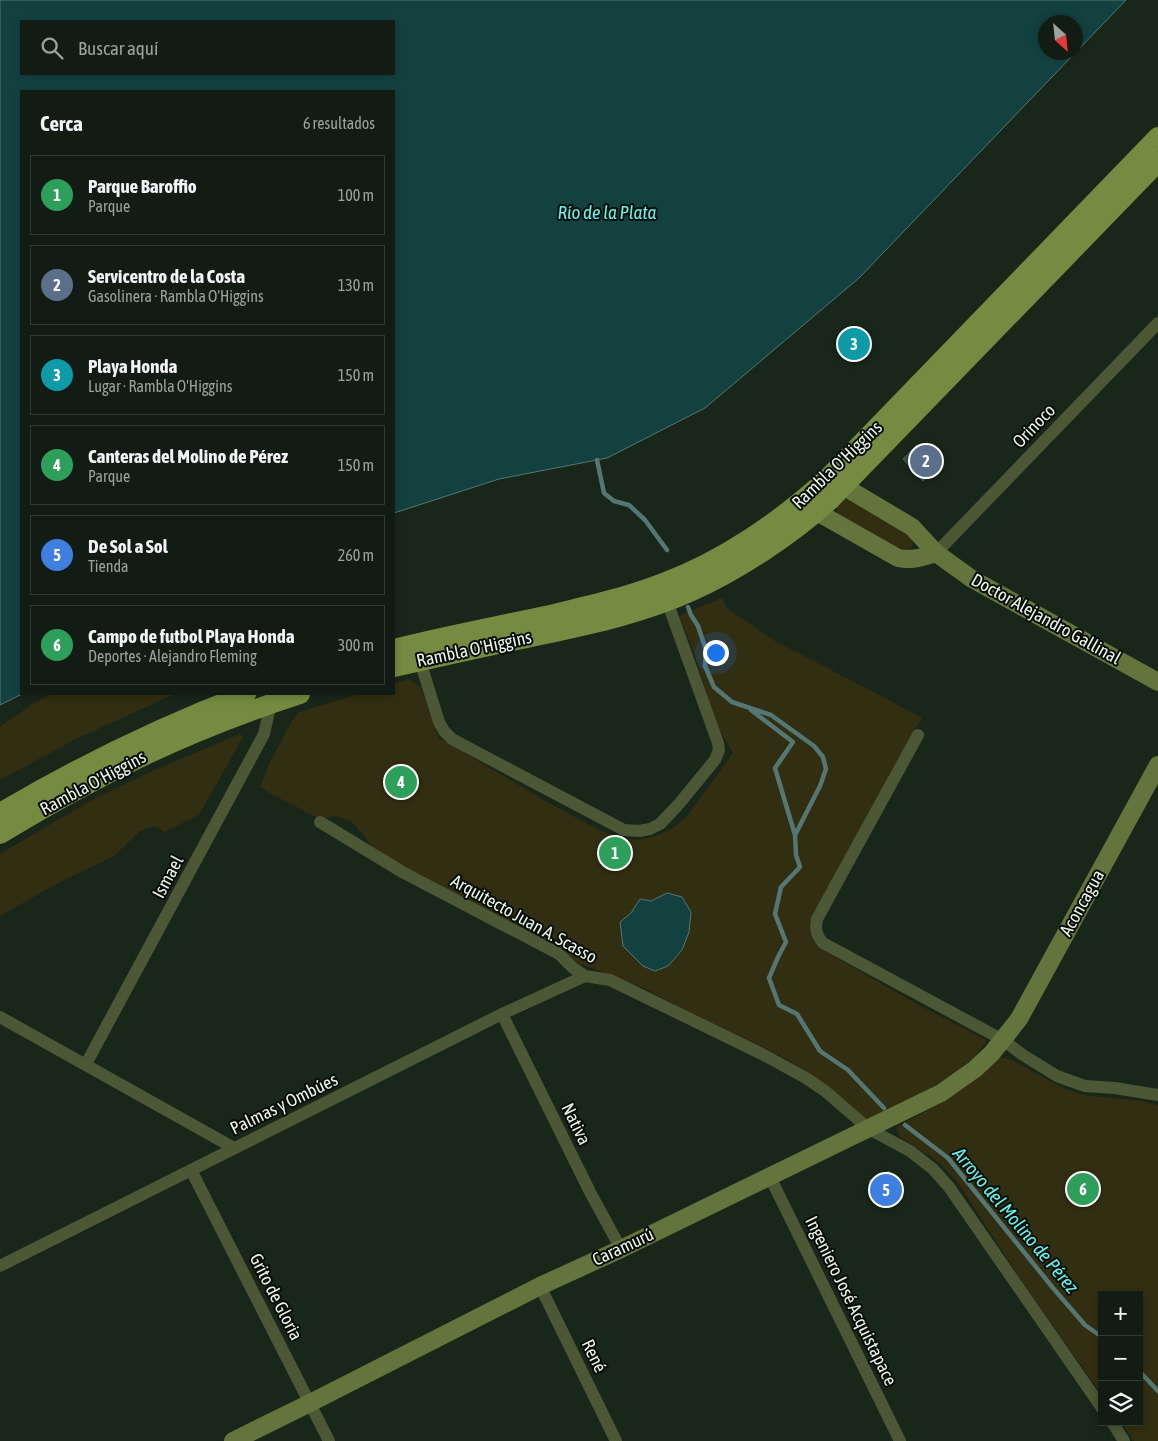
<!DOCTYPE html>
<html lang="es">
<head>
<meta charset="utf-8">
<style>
	body { margin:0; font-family:"Asap Condensed",sans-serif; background:#202922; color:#f1f3f6 }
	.controls { position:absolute; right:15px; bottom:15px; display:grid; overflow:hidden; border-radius:0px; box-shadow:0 2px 8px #0003 }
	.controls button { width:45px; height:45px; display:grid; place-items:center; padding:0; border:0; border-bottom:1px solid #323a34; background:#131c14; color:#f1f3f6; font:25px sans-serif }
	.compass { position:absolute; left:1038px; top:15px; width:45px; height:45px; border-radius:50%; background:#131c14; box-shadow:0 2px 8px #0003; rotate:153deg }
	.you { position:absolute; left:715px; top:652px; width:18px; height:18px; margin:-12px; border:4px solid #fff; border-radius:50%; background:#1a73e8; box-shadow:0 0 0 8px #1a73e833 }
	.badge { display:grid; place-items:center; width:32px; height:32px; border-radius:50%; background:#d93025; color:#fff; font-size:16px; font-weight:700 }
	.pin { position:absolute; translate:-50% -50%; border:2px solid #fff; box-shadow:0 1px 5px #0006 }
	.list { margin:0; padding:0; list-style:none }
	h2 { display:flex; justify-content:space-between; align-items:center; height:65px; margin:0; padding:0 20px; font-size:21px }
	h2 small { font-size:16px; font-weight:400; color:#9da1a0 }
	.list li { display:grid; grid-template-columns:32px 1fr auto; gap:15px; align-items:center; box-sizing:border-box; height:80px; margin:0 10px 10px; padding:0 10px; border:1px solid #323a34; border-radius:0px }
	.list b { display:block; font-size:19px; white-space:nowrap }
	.list p { margin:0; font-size:16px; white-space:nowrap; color:#9da1a0 }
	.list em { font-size:16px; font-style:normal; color:#9da1a0 }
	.icon { flex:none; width:28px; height:28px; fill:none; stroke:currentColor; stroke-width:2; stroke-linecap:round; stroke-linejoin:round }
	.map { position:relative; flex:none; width:1158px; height:1441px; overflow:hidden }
	.search { position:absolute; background:#131c14; box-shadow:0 2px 8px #0003; left:20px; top:20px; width:375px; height:55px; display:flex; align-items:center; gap:12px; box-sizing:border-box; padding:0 18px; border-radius:0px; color:#9da1a0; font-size:19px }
	.panel { position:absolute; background:#131c14; box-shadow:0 2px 8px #0003; left:20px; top:90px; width:375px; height:605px; border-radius:0px }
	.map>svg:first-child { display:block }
	.green { fill:#322e11 }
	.water { fill:#134140; stroke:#547774; fill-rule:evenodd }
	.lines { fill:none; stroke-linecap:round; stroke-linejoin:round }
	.stream { stroke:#547774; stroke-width:4.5 }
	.building { fill:#3c4f48; stroke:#51655d }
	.street { stroke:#4c5735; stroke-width:12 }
	.secondary { stroke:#63753c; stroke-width:18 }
	.primary { stroke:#748b41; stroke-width:20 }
	.labels { text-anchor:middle; stroke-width:4; stroke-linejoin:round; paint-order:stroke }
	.street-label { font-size:18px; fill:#ecf4ec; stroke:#080d08 }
	.water-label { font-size:19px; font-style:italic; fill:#64f3ef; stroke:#080d08 }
</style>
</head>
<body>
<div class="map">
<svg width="1158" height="1441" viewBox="0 0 1158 1441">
	<rect width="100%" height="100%" fill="#19261a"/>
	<path class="green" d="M846 499H851L910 532C914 541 914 549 904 552L837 514V506L841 501Z
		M722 598 727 608 775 641 874 692 922 718 899 756 882 792 812 915C808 931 809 935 819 948L910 1000 987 1041C982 1047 977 1054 972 1059 941 1086 903 1103 867 1120L839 1096 804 1069 771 1051 689 1012 646 989 606 973 573 962 392 861 371 845 356 826 349 821 337 816 320 819 273 795 260 787 270 762 293 719 299 712 359 694H394V683L409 679 421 688 438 737 544 800 599 830 619 837 637 840 656 836 673 828 687 816 733 753 719 729 712 709 691 645 679 616Z
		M52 694H175L78 738 0 780V727L34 703Z
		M240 734 243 737 199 815 165 832 153 826 139 832 113 857 62 881 0 916V854L90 801 150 772Z
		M1002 1058 1010 1059 1063 1088 1083 1095 1141 1101 1158 1105V1441H1134L1121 1422H1139V1295H1102V1395L1027 1289 956 1180 937 1161 900 1137 896 1128 898 1126C937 1106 965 1091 996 1059Z"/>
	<path class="water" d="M0 0H1126L1076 52V22H1046V52L1075 53 859 278 705 408 607 458 499 479 394 513V91H21L22 694 0 705ZM21 21H394V74H21Z
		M667 893 682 897 691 912 689 932 682 950 668 966 655 971 643 966 623 946 620 922 631 913 640 899 651 901Z"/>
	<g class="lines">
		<path class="stream" d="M597 460 604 493 614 501 629 505 645 520 667 550
			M688 607 691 615 698 626 706 650 705 666 714 687 732 702 771 715 814 746 823 757 826 769 820 786 795 835 796 855 800 867 781 887 775 914 786 942 778 957 769 978 779 1005 797 1014 820 1051 848 1070 884 1108
			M751 710 793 742 775 768 795 835
			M905 1125 948 1158 1053 1288 1085 1325 1102 1337
			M1139 1371 1158 1391"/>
	</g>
	<path class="building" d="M917 445 938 467 923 481 903 459Z
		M889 1171 903 1198 883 1208 869 1181Z"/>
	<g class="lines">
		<path class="street" d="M936 553 1158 323
			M420 661 439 722 444 731 452 739 624 830 639 831 650 829 660 824 678 805 715 760 719 750 718 743 667 601
			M918 735 817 919C815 929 816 935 823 943L1003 1040 1023 1055 1057 1076 1079 1084 1085 1086 1115 1088 1158 1095
			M320 822 404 873 559 954 573 968 585 976 610 980 762 1054 806 1078 825 1091 869 1129 910 1151 933 1169 949 1187 1102 1408
			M502 1014 590 1192 621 1249
			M0 1017 234 1148
			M86 1064 264 734 271 703
			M191 1170 329 1441
			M770 1177 900 1441
			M0 1266 502 1014 585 976
			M540 1286 616 1441
			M1112 1422 1124 1441"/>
		<path class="secondary" d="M833 480 912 527 936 553 972 579 1158 682
			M817 512 898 558C912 561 922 557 936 553
			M233 1441 310 1403 540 1286 621 1249 941 1093 975 1069 992 1053 1019 1019 1158 765"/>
		<path class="primary" d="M394 649C445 636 498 626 550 615 588 606 627 597 663 583 723 561 782 520 829 477L1158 137
			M394 667C438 657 482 647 527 638 582 626 639 615 690 592 737 571 792 535 829 501L1158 162
			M0 813C80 766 159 727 246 694
			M0 834C28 817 57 800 86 785 154 748 226 718 300 694"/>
	</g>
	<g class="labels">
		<g class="street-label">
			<text transform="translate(1034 426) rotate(-46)" y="6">Orinoco</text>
			<text transform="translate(837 465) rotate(-44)" y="6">Rambla O'Higgins</text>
			<text transform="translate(1046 619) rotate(29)" y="6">Doctor Alejandro Gallinal</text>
			<text transform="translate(474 649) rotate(-12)" y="6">Rambla O'Higgins</text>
			<text transform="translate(93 783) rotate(-28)" y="6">Rambla O'Higgins</text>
			<text transform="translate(168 877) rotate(-62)" y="6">Ismael</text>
			<text transform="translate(1082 903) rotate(-61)" y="6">Aconcagua</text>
			<text transform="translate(524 919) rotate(29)" y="6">Arquitecto Juan A. Scasso</text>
			<text transform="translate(284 1104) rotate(-26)" y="6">Palmas y Ombúes</text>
			<text transform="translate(576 1124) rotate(64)" y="6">Nativa</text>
			<text transform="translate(623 1247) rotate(-25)" y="6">Caramurú</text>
			<text transform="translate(276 1297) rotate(63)" y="6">Grito de Gloria</text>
			<text transform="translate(851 1301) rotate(64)" y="6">Ingeniero José Acquistapace</text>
			<text transform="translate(594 1356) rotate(64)" y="6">René</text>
		</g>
		<g class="water-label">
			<text x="607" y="219">Río de la Plata</text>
			<text transform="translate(1016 1220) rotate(50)" y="7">Arroyo del Molino de Pérez</text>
		</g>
	</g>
</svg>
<div class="controls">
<button>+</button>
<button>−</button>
<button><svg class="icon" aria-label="layers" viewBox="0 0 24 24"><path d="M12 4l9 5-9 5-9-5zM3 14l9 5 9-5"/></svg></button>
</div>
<svg class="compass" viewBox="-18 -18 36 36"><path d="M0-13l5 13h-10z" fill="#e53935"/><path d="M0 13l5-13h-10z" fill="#9da1a0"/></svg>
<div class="you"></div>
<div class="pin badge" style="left:615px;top:853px;background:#2e9e5b">1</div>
<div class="pin badge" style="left:926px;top:461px;background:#5c6f8a">2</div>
<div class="pin badge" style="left:854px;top:344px;background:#0f9aa8">3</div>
<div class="pin badge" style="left:401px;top:782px;background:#2e9e5b">4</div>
<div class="pin badge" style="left:886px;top:1190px;background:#3f7fe0">5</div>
<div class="pin badge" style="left:1083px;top:1189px;background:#2e9e5b">6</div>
<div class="search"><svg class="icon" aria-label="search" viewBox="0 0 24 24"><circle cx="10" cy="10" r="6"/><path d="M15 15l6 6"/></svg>Buscar aquí</div>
<section class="panel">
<h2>Cerca<small>6 resultados</small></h2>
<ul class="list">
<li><span class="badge" style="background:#2e9e5b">1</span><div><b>Parque Baroffio</b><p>Parque</p></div><em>100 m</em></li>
<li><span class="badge" style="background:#5c6f8a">2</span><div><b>Servicentro de la Costa</b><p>Gasolinera · Rambla O'Higgins</p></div><em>130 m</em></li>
<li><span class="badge" style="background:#0f9aa8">3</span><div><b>Playa Honda</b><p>Lugar · Rambla O'Higgins</p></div><em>150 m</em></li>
<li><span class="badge" style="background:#2e9e5b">4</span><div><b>Canteras del Molino de Pérez</b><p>Parque</p></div><em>150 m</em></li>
<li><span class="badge" style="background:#3f7fe0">5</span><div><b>De Sol a Sol</b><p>Tienda</p></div><em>260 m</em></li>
<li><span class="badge" style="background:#2e9e5b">6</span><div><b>Campo de futbol Playa Honda</b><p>Deportes · Alejandro Fleming</p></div><em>300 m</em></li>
</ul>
</section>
</div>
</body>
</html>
